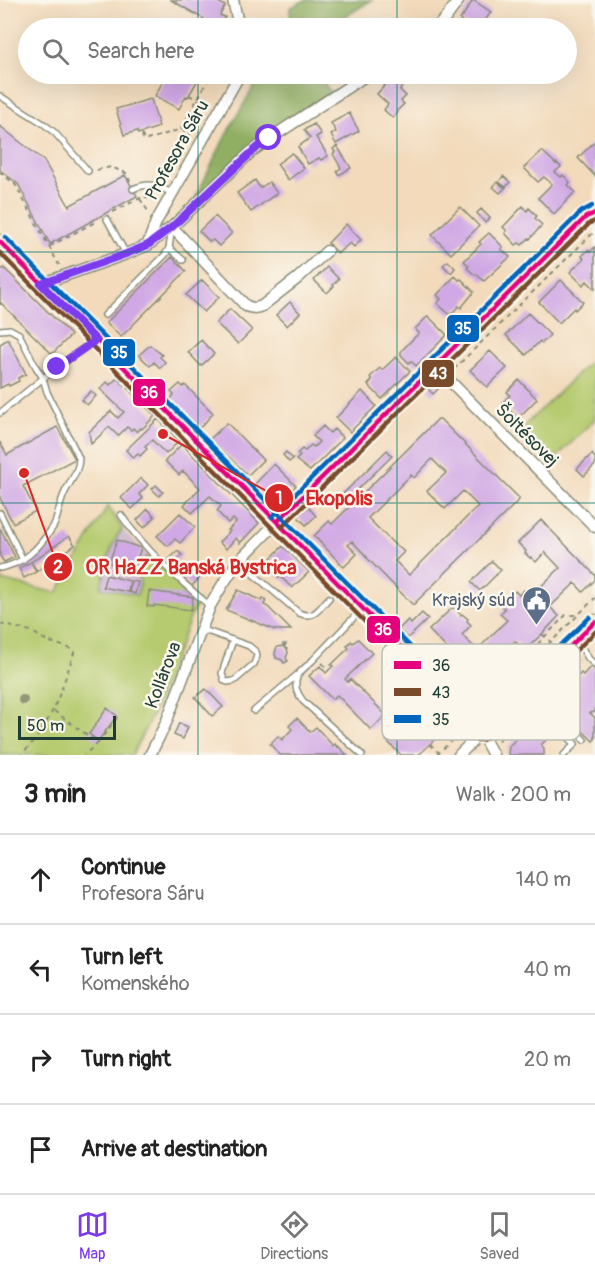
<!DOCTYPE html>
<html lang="en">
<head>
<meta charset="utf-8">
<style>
	body { margin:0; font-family:Pangolin,sans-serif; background:#f6f6f6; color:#222 }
	.scale { position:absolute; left:18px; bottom:15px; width:98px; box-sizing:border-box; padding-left:6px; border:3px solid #1f3d34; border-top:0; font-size:16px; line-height:21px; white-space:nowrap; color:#1f3d34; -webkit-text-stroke:4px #fbf7ec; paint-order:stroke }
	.stop { position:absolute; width:18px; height:18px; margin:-14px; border:4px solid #7c3aed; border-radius:50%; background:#fff }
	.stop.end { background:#7c3aed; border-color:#fff; box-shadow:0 2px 6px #0008 }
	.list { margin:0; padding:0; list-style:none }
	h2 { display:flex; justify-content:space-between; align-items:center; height:78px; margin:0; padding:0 24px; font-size:26px }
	h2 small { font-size:20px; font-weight:400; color:#767676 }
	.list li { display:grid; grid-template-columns:39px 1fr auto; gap:18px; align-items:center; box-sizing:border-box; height:90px; padding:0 24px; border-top:2px solid #e0e0e0 }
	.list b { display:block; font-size:22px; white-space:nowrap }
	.list p { margin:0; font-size:20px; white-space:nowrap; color:#767676 }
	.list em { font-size:20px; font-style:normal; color:#767676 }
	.icon { flex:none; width:33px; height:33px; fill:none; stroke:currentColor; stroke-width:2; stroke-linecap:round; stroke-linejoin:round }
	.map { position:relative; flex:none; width:595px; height:755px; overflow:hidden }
	.search { position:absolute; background:#fff; box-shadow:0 6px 24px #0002; left:18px; right:18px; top:18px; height:66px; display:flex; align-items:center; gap:15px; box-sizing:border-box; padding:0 21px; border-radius:33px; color:#767676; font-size:22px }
	.sheet { height:438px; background:#fff }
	nav { display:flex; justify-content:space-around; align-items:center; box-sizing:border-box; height:84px; border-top:2px solid #e0e0e0; background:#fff; font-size:16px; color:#767676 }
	nav a { display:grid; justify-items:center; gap:3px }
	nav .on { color:#7c3aed }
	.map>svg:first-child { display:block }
	.industrial { fill:#d0bdce }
	.green { fill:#b6cb6f; stroke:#6a8452; stroke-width:1.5 }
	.forest { fill:#90af62; stroke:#58764b; stroke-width:1.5 }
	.building { fill:#d0a8e5; fill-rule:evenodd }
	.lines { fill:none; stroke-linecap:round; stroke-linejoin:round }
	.lane-casing { stroke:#888c78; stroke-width:8 }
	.street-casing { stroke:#888c78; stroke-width:13 }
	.secondary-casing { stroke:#888c78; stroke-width:17 }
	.path { stroke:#888c78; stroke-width:2; stroke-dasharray:4.5 4.5; stroke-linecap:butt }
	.lane { stroke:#fff; stroke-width:5 }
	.street { stroke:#fff; stroke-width:10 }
	.secondary { stroke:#f8e7c3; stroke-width:15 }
	.bus-1-casing { stroke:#fbf7ec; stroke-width:9 }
	.bus-2-casing { stroke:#fbf7ec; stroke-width:9 }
	.bus-3-casing { stroke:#fbf7ec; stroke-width:9 }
	.bus-1 { stroke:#e5007d; stroke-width:4.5 }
	.bus-2 { stroke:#7a4b2a; stroke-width:4.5 }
	.bus-3 { stroke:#0065bd; stroke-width:4.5 }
	.tree { fill:#939779 }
	.route { stroke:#7c3aed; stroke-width:8 }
	.grid { fill:none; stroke:#0f766e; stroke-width:1.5; stroke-opacity:0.55 }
	.labels { text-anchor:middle; stroke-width:5; stroke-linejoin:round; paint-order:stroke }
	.street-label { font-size:18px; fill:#1f3d34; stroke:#fbf7ec }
	.service-label { font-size:18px; fill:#4e5e75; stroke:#fbf7ec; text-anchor:end }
	.key { fill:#fbf7ec; stroke:#b9bfb5; stroke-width:1.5 }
	.key-label { font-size:16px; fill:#1f3d34 }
	.leader { fill:none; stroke:#d62828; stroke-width:2 }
	.callout-dot { fill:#d62828; stroke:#fbf7ec; stroke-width:2 }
	.mark-label { font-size:18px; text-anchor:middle; font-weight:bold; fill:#fff }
	.callout-label { font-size:20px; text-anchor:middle; font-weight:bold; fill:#d62828; stroke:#fbf7ec; stroke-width:5; stroke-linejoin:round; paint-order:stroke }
	.line-badge { stroke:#fbf7ec; stroke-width:2 }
	.badge-label { font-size:16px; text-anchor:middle; font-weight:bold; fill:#fff }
</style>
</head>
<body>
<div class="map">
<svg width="595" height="755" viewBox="0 0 595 755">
	<rect width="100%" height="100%" fill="#fbf7ec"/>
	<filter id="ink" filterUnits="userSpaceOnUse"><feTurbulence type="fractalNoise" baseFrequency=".0167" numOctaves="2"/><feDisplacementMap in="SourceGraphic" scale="12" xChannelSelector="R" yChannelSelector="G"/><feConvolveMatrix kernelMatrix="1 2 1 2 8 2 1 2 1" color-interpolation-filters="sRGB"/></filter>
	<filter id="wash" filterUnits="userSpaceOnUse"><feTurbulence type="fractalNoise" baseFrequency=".008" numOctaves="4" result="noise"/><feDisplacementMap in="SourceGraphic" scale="24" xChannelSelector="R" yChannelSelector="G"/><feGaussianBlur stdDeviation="1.35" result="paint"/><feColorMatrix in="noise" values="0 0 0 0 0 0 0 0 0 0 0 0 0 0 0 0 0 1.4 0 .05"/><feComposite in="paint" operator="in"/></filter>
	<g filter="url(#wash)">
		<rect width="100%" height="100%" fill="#f2dabb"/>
		<path class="industrial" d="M122 529 149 556 146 557 139 575 140 584 137 595 101 587 107 563 118 535Z"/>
		<path class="green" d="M595 357V419L551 463 519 431Z
			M108 506 122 529C110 545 106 568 101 587L137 595 140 584 139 575 146 557 149 556 191 594 193 600 199 602 192 613 152 716 132 755H0V580L57 593Z"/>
		<path class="forest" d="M305 0H372L327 28H291L290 8Z
			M261 74H318L331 93 261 136 194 201 226 135Z"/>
		<g id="blocks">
			<path class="building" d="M171 0H215L225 6 220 15 225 17 222 24 217 22 213 28H192L193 26 199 28 204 19Z
				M473 0 491 12 480 28H472L460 20Z
				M167 74H193L199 78 188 97 186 96 179 109 155 96Z
				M391 78 402 87 400 90 406 96 401 101 404 104 397 111 398 112 393 118 384 110 388 104 377 94Z
				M151 99 159 127 138 134 137 131 124 135 116 109Z
				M349 113 359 131 336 144 331 135 336 132 331 123Z
				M314 124 321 134 316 137 328 156 321 160 319 158 308 164 298 147 310 138 304 130Z
				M0 126 44 161 69 206 125 175 137 196 50 244 18 184 0 170Z
				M595 141V176L578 158Z
				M337 146 351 168 339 175 337 171 341 168 333 154 335 152 333 149Z
				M542 151 556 164 557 163 561 167 555 172 561 177 563 175 570 182 568 185 575 192 554 214 538 198 552 184 544 177 538 182 524 168Z
				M292 153 304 168 288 180 277 164Z
				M503 176 510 182 506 187 499 182Z
				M255 180 260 188 269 182 277 193 251 212 237 193Z
				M497 182 505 188 500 193 493 187Z
				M523 206 527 211 529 208 537 216 535 218 542 225 530 239 529 238 522 245 519 243 516 245 505 233 507 231 503 227Z
				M460 207 479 226 451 254 432 235Z
				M481 209 490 218 485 223 477 213Z
				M215 216 232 233 219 246 213 240 210 242 199 231Z
				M346 224 361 240 354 247 350 243 338 253 328 243Z
				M489 233 503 247 501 249 510 257 484 281 476 274 475 275 467 268 469 266 464 261 481 244 479 242Z
				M595 247V289L587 281 583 285 570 272 584 259 582 256 588 250 590 252Z
				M172 257 186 271 121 337 106 323Z
				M448 261 455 268 451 273 443 265Z
				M327 267 339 279 333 285 334 286 327 293 314 280Z
				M4 268 71 335 52 354 1 303 0 304V271Z
				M455 276 459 280 461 279 474 292 461 308 459 306 450 315 437 303 441 299 437 295Z
				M202 280 219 297 204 312 186 295Z
				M561 280 583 302 575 310 574 308 559 323 539 302Z
				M290 302 300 313 287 326 276 315Z
				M230 309 252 330 238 344 216 323Z
				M528 313 550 335 542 343 540 341 526 355 506 335Z
				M428 316 447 335 416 366 411 361 409 363 401 355V351L419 333 415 329Z
				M8 339 26 374 18 378 19 381 9 386 8 384 0 388V344Z
				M201 340 214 354 201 366 188 352Z
				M150 345 162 355 160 357 165 362 160 368 154 362 150 366 139 355Z
				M490 351 507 368 487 387 470 370Z
				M396 357 410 371 382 399 368 385 372 380 370 377 380 368 382 370Z
				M117 378 155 416 142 429 141 428 137 432 133 428 131 430 127 427 118 436 109 427 91 444 89 432 111 411 118 418 124 412 100 389 107 382 110 385Z
				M519 380 537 399 518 418 502 403 510 395 507 392Z
				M434 383 439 388 433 394 428 389Z
				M180 384 183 387 185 385 213 413 202 426 198 428 170 400 174 395 171 392Z
				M91 391 96 396 87 405 82 400Z
				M362 391 376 406 350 432 336 418Z
				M158 419 179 441 166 454 152 440 145 447 147 449 140 456 138 454 133 458 126 450Z
				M438 419H440L519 498V500L413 605 366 557H367L352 541 348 545 357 554 344 567 314 536 329 521 332 524ZM432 459 446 473 427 491 445 509 463 491 478 506 409 575 395 561 404 552 398 546 397 547 368 518 411 475 414 478Z
				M227 423 263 460 248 475 210 439Z
				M323 426 330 433 334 429 343 438 310 471 296 460 300 456 297 454 302 449 305 451 311 445 314 447 319 442 313 436Z
				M57 427 75 459 23 486 36 511 13 523 0 498V442L7 455Z
				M182 444 259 523 240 543 236 538 226 549 219 542 230 531 228 530 236 522 233 519 228 523 217 511 221 506 210 496 192 513 184 505 200 488 183 471 179 475 165 461Z
				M387 450 392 456 345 502 340 497Z
				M286 452 293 459 289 462 283 455Z
				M592 454 595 458V465L584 476 577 469Z
				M274 464 296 486 277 504H275L255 484Z
				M141 478 148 485 139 494 143 498 132 509 121 498Z
				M156 485 163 492 159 496 152 489Z
				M308 507 316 516 306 525 298 517Z
				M148 509 155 517 144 528 137 520Z
				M180 513 195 527 180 543 175 539 168 546 157 536Z
				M541 520 595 575V580L583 592 575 583 550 607 559 616 542 634 525 650 515 641 491 665 500 674 486 689 429 630 453 607 461 615 462 614 468 619 467 621 471 625 462 635 477 650 507 620 500 614 505 609 501 605 515 591 519 595 524 590 530 597 560 568 545 552 536 562 531 557 530 558 525 553 526 551 518 543Z
				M0 528 15 557 4 562 0 556Z
				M69 536 75 545 37 571 31 562 36 572 24 578 19 568 31 562Z
				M117 540 141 548 133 571 109 563Z
				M283 546 309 572 292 588 280 576 279 578 270 569 275 565 273 563 274 561 271 558Z
				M178 551 182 555 172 565 168 560Z
				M492 561 501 570 480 591 471 582Z
				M194 565 204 573 192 586 183 578Z
				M106 575 130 581 128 592 103 587Z
				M132 581 138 582 135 594 129 592Z
				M238 590 262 601 263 598 266 600 264 605 268 607 291 630H275L226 610Z
				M149 591 193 597 191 610 154 605V607L147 606Z
				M422 613 428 619 408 638 399 629 408 620 411 624Z
				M358 639 372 653 345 679 348 682 350 679 386 715 371 730 337 695 332 699 309 676 320 666 326 673 333 666 331 665 349 648 347 646 351 641 353 643Z
				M283 644H286L284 647 287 649 288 653 286 658 288 661 284 663 282 660 276 658 275 653 277 647 283 646Z
				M591 666 595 670V712L590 713 595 718V739L593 741 554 703 563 694 561 693 581 673 583 675Z
				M206 689 223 707 212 716 195 697Z
				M426 700 450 724 422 752 418 755H401L386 740Z
				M107 708 117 716 98 741 89 734Z
				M541 714 556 730 541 745 544 748V755H508L509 746Z
				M297 718 310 732 316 727 333 746 335 744 337 747 338 746 347 755H280L270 744 278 736 282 740 292 729 289 726Z
				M179 723 188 727 183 739 174 735Z"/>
		</g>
	</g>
	<g filter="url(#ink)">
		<use href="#blocks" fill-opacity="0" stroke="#888c78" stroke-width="1.5"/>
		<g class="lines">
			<defs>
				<path id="lane" d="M0 96 44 124 55 133 88 171
					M133 189C150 182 156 185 172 193
					M107 219 126 254
					M169 248 183 260
					M105 315 165 255 169 248 172 228
					M0 330 10 329 19 334 36 367 43 378 47 392 79 458C79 471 71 480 65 492 60 502 59 512 55 523 53 528 49 533 45 538 33 554 20 564 0 568
					M0 413 57 367 94 341
					M0 513 23 560
					M121 515C144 549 179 580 210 606
					M239 562 299 613C315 620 319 608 329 598
					M361 610 312 661 298 674 296 681V688L299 695 303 701 362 755
					M201 629 249 646 256 652 257 656 254 664 234 681 227 682 224 680 222 673 233 640
					M578 641 588 658 595 665
					M531 686 584 740
					M525 692 575 744 564 755
					M254 711 297 675"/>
				<path id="street" d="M233 0 239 28
					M436 28 445 19 459 0
					M172 227 246 306C252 308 255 309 262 306L298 278 327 251
					M148 244 156 222 240 74
					M41 284 126 254 148 245 172 227 251 152 269 139 368 74
					M435 366 595 527
					M150 755 166 723 210 606 223 584 237 563 277 522
					M459 755 481 733 493 755"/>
				<path id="secondary" d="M0 242 473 720 481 733 595 622
					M277 522 586 217 595 213"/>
			</defs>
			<use href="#lane" class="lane-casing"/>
			<use href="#street" class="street-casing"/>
			<use href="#secondary" class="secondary-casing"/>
			<path class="path" d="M189 95 208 105
				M181 129 191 135
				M142 135 144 141 181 129 211 74
				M97 170 111 167 126 173 130 181
				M0 172 15 184 59 265
				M140 199 148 211
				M113 212 144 196 153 201
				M50 246 97 221
				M454 369 595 231
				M0 624 31 631 47 641 75 650C61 690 53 724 21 755
				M542 634 551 642
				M322 663 329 670
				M526 666V656L566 615H576
				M547 692 579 660
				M491 702 595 598
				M54 711 98 743 84 755
				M498 741 530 709
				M98 743 119 715
				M430 744 439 753
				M437 755 463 729"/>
			<use href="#lane" class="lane"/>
			<use href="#street" class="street"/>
			<use href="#secondary" class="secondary"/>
			<defs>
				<path id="bus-1" d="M0 242 473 720 481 733 595 622
					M277 522 586 217 595 213"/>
				<path id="bus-2" d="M0 253 467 725 477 740H482L486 738 595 632
					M282 527 590 223 595 221"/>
				<path id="bus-3" d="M5 237 478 715 482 721 590 617
					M272 517 581 212 592 206"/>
			</defs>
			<use href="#bus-1" class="bus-1-casing"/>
			<use href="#bus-2" class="bus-2-casing"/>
			<use href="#bus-3" class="bus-3-casing"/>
			<use href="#bus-1" class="bus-1"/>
			<use href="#bus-2" class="bus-2"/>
			<use href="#bus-3" class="bus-3"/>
		</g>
		<circle class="tree" cx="23" cy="700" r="5"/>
	</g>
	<g class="lines" filter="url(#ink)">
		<path class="route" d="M57 367 96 340 41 284 126 254 148 245 172 227 251 153 269 138"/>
	</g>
	<path class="grid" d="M198 0V28M397 0V28M198 74V755M397 74V755M0 252H595M0 503H595"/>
	<defs>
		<symbol id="civic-pin" viewBox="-11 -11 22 30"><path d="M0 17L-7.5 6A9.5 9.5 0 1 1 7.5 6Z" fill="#5c6f8a" stroke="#fbf7ec"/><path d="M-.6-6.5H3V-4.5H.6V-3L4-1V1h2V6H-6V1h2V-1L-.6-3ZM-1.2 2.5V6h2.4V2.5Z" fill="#fff"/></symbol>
	</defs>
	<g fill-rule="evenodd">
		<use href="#civic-pin" x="520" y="584" width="33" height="45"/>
	</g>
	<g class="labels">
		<g class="street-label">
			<text transform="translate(177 150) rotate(-61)" y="6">Profesora Sáru</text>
			<text transform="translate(527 435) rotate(45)" y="6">Šoltésovej</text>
			<text transform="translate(163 675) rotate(-69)" y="6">Kollárova</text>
		</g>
		<g class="service-label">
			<text x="515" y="606">Krajský súd</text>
		</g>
	</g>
	<rect x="382" y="644" width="198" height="96" rx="9" class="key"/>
	<rect x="394" y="661" width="27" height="8" fill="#e5007d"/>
	<rect x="394" y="688" width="27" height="8" fill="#7a4b2a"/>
	<rect x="394" y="715" width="27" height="8" fill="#0065bd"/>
	<g class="key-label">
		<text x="432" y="671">36</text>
		<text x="432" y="698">43</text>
		<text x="432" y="725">35</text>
	</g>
	<path class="leader" d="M163 434L279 498M24 473L58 567"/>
	<g class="callout-dot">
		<circle cx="163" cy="434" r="6"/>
		<circle cx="24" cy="473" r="6"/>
		<circle cx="279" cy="498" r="15"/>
		<circle cx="58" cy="567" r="15"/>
	</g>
	<g class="mark-label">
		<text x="279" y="504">1</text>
		<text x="58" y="573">2</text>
	</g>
	<g class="callout-label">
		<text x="339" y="505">Ekopolis</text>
		<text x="191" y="574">OR HaZZ Banská Bystrica</text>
	</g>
	<g class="line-badge">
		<rect x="446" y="314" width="34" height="29" rx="6" fill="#0065bd"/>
		<rect x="102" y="338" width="34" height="29" rx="6" fill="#0065bd"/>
		<rect x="421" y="359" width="34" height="29" rx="6" fill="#7a4b2a"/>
		<rect x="132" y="378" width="34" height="29" rx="6" fill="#e5007d"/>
		<rect x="366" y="615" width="35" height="29" rx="6" fill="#e5007d"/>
	</g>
	<g class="badge-label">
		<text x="463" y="334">35</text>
		<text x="119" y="358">35</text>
		<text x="438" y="379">43</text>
		<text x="149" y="398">36</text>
		<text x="383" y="635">36</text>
	</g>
</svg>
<div class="scale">50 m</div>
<div class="stop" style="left:269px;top:138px"></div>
<div class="stop end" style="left:57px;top:367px"></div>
<div class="search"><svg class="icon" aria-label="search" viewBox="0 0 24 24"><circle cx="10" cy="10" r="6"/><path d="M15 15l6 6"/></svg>Search here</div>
</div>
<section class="sheet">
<h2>3 min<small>Walk · 200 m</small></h2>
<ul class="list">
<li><svg class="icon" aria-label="ahead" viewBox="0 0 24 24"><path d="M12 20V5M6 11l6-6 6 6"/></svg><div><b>Continue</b><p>Profesora Sáru</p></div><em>140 m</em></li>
<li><svg class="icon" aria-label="left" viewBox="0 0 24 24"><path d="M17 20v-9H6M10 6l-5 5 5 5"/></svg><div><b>Turn left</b><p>Komenského</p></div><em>40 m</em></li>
<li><svg class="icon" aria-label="right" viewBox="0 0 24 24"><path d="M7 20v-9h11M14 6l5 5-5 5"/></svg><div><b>Turn right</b></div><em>20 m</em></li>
<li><svg class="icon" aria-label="arrive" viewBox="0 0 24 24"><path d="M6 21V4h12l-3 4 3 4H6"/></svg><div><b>Arrive at destination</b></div></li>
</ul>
</section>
<nav>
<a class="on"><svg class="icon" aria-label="map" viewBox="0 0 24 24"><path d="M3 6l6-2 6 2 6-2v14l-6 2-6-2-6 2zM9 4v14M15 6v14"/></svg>Map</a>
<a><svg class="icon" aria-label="directions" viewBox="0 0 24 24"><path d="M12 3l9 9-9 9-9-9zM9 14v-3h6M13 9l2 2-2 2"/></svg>Directions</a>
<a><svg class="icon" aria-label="saved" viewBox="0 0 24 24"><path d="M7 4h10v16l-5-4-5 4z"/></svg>Saved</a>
</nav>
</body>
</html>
